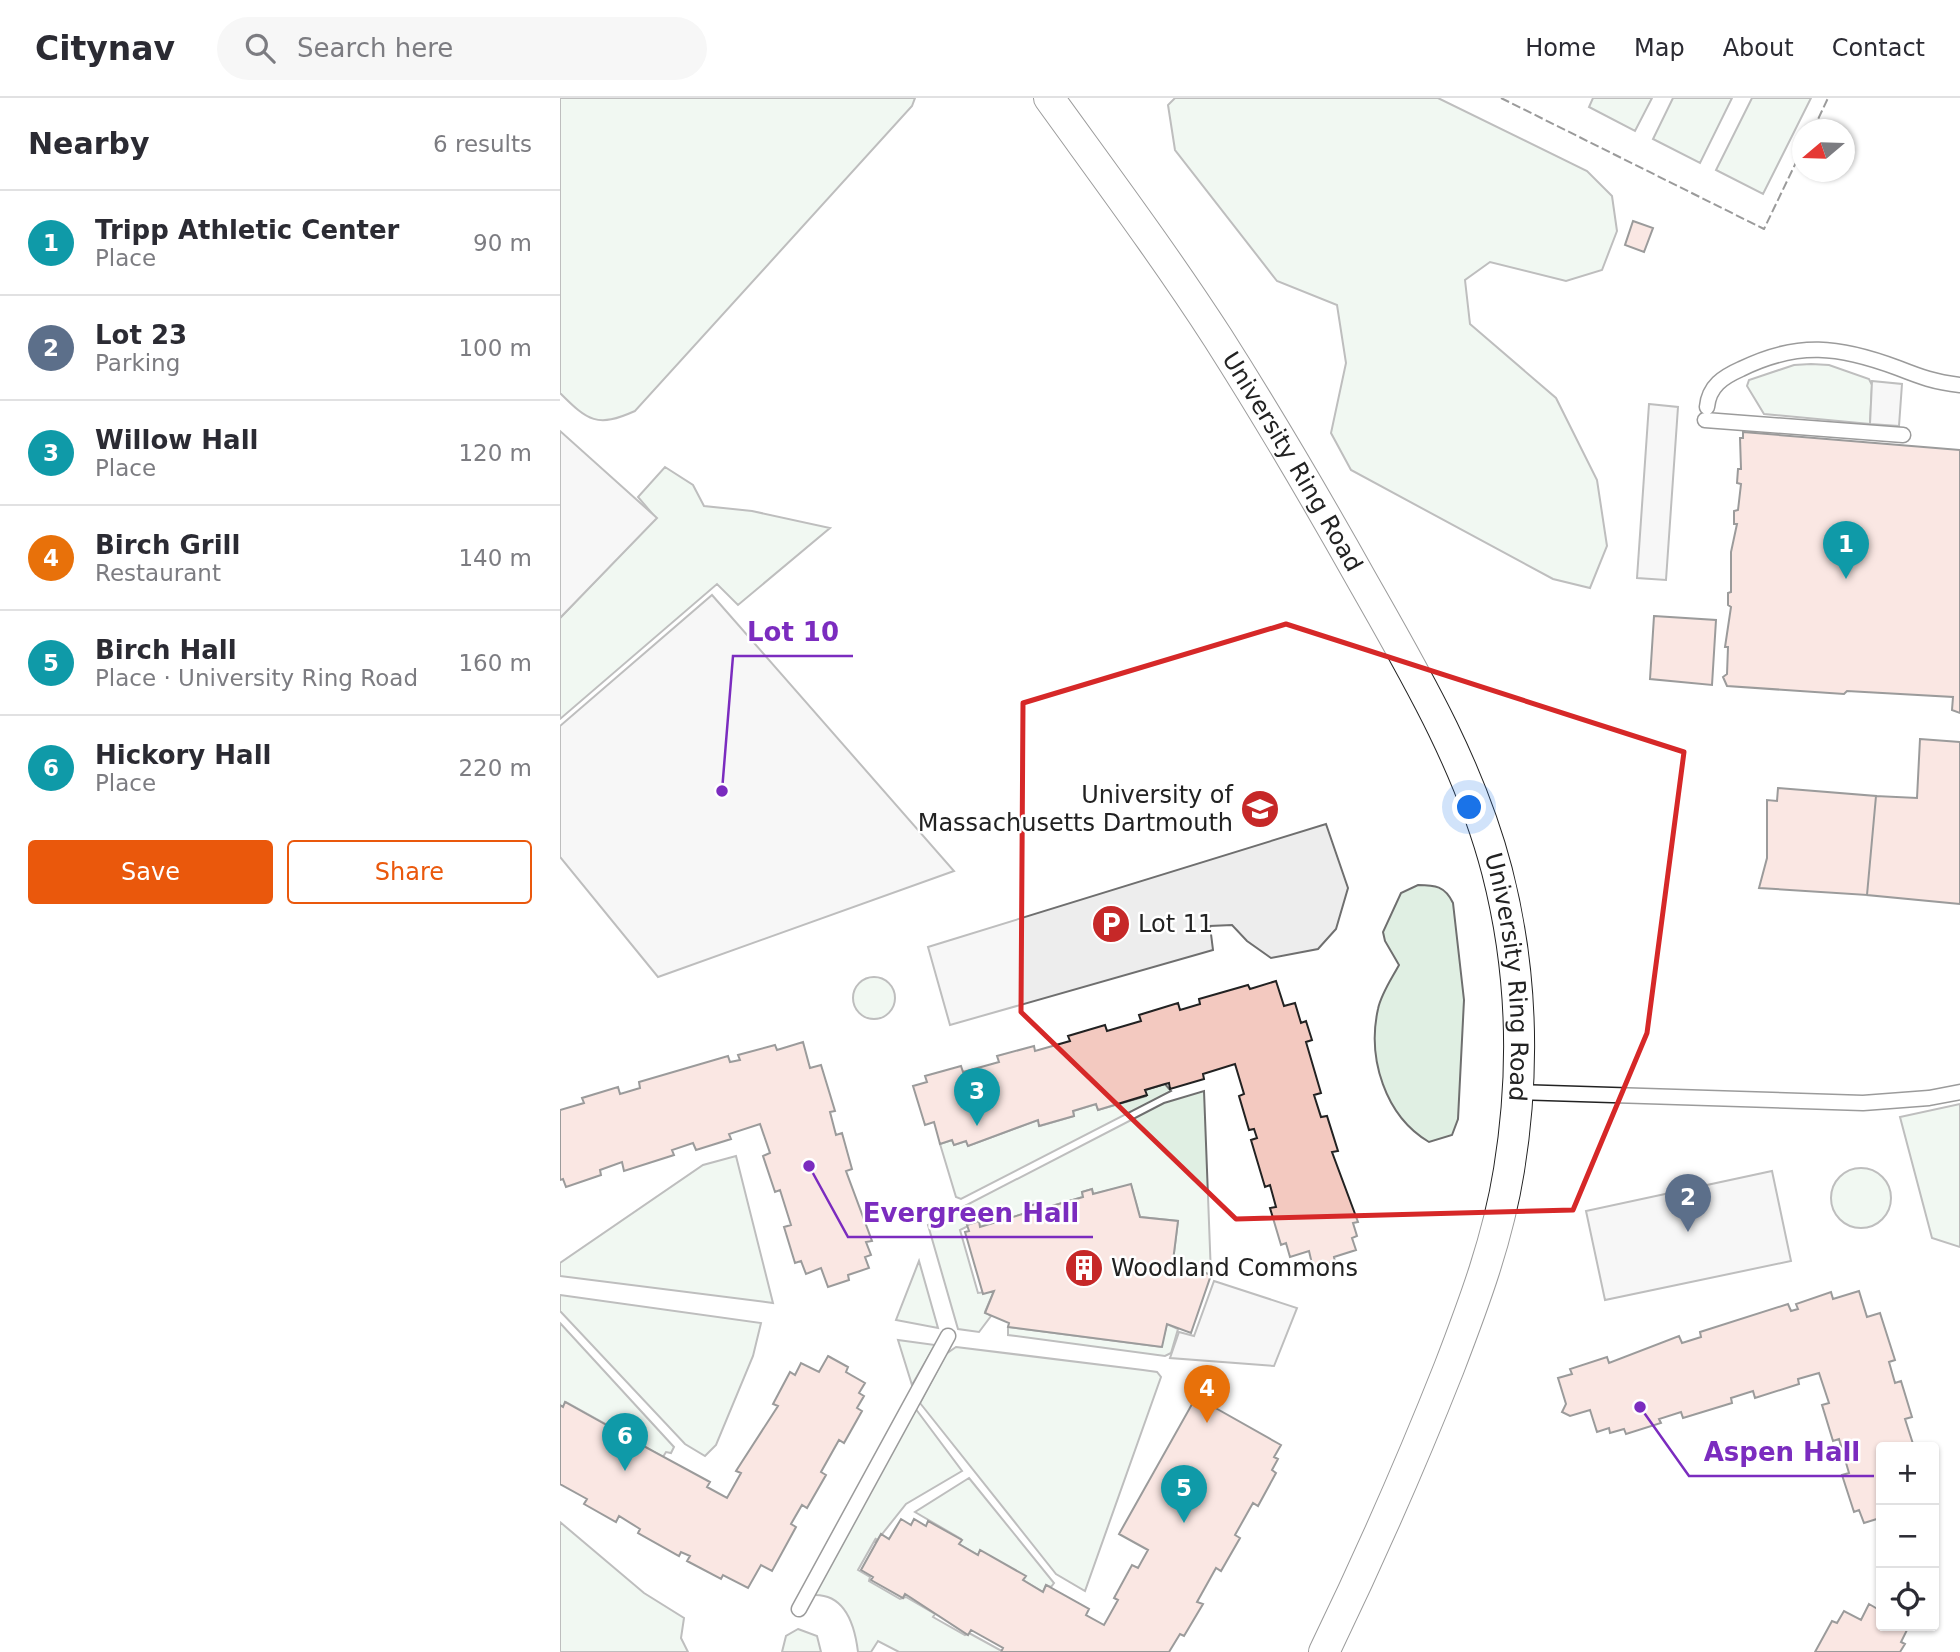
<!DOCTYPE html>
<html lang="en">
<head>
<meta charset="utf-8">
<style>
	body { margin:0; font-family:"DejaVu Sans",sans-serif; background:#f7f7f7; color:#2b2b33 }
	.controls { position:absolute; right:21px; bottom:21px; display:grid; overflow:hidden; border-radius:7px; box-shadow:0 2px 5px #0004 }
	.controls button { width:63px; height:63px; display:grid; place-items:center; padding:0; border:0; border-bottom:2px solid #e1e1e2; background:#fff; color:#2b2b33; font:35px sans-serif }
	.compass { position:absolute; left:1232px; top:21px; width:63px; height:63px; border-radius:50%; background:#fff; box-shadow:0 2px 5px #0004; rotate:251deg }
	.you { position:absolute; left:910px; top:710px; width:24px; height:24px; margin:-18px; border:5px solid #fff; border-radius:50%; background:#1a73e8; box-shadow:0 0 0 10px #1a73e833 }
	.badge { display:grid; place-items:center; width:46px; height:46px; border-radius:50%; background:#ea580c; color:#fff; font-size:23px; font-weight:700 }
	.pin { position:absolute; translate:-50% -58px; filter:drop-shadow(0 2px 4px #0008) }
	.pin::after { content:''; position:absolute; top:37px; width:24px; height:21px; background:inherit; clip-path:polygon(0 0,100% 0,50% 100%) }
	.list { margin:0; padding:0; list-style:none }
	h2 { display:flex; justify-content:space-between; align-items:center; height:91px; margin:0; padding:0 28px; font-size:30px }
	h2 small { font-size:23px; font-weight:400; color:#7c7c81 }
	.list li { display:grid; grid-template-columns:46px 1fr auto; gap:21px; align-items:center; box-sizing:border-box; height:105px; padding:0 28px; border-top:2px solid #e1e1e2 }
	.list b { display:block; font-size:26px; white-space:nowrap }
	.list p { margin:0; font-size:23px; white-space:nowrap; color:#7c7c81 }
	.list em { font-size:23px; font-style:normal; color:#7c7c81 }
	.actions { display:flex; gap:14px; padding:21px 28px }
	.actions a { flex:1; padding:16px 0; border:2px solid #ea580c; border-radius:7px; text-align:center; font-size:24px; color:#ea580c }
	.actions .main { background:#ea580c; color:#fff }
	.icon { flex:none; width:38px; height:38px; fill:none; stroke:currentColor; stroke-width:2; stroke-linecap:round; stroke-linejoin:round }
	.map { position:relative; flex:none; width:1400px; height:1554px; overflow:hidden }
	header { display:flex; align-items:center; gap:42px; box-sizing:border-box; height:98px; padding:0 35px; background:#fff; border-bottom:2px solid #e1e1e2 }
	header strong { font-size:33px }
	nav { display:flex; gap:38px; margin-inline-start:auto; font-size:24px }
	.search { width:490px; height:63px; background:#f7f7f7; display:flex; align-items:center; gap:18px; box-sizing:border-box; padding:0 24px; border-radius:38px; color:#7c7c81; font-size:26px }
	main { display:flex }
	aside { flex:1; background:#fff }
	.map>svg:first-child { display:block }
	.green { fill:#e0efe3; stroke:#6f6f6f; stroke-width:2 }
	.parking { fill:#ededed; stroke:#6f6f6f; stroke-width:2 }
	.building { fill:#f3c9c0; stroke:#222; stroke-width:2 }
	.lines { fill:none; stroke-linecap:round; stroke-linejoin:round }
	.lane-casing { stroke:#222; stroke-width:17 }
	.street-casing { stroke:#222; stroke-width:32 }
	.lane { stroke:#fff; stroke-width:14 }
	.street { stroke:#fff; stroke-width:30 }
	.fence { stroke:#222; stroke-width:2; stroke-dasharray:9 3.5; stroke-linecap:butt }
	.marked { fill:none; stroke:#d62828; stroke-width:5; stroke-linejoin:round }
	.labels { text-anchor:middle; stroke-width:5; stroke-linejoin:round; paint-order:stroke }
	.street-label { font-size:24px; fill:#222; stroke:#fff }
	.poi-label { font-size:24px; fill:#222; stroke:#fff; text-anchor:start }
	.leader { fill:none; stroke:#7b2cbf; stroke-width:2.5 }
	.callout-dot { fill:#7b2cbf; stroke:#fff; stroke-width:2.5 }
	.callout-label { font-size:26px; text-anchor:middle; font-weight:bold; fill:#7b2cbf; stroke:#fff; stroke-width:5; stroke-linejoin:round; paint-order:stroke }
</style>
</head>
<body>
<header>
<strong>Citynav</strong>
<div class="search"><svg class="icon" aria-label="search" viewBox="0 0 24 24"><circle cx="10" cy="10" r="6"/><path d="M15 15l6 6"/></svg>Search here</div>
<nav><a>Home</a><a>Map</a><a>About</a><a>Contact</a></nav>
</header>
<main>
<aside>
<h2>Nearby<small>6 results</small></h2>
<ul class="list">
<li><span class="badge" style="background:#0f9aa8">1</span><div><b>Tripp Athletic Center</b><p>Place</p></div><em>90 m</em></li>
<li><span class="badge" style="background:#5c6f8a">2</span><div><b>Lot 23</b><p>Parking</p></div><em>100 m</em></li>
<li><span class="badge" style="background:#0f9aa8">3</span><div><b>Willow Hall</b><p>Place</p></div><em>120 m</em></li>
<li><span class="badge" style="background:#e8710a">4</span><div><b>Birch Grill</b><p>Restaurant</p></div><em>140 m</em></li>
<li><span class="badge" style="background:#0f9aa8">5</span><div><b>Birch Hall</b><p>Place · University Ring Road</p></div><em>160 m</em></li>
<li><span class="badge" style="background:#0f9aa8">6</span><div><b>Hickory Hall</b><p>Place</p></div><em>220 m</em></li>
</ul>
<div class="actions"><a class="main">Save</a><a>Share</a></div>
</aside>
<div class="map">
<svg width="1400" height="1554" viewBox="0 0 1400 1554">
	<rect width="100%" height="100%" fill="#fff"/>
	<path class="green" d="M0 0H355L352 8 75 313C37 330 28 323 0 295Z
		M615 0H878L1027 73 1052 98 1057 133 1042 172 1006 183 930 164 905 182 910 226 996 300 1037 382 1047 448 1030 490 993 481 791 372 771 335 786 265 777 207 717 183 615 52 608 7Z
		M1033 0H1092L1075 33 1029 9Z
		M1113 0H1172L1140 65 1093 41Z
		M1192 0H1251L1203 96 1156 72Z
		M1251 266 1269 267 1309 281 1312 287 1310 326 1204 316 1187 288 1189 282 1234 267Z
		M105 369 133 387 144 408 192 413 270 430 178 507 157 486 0 621V520L96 420 78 399Z
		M858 787C875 787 885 788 893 805L904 902 898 1021 892 1037 869 1044C825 1018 807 960 818 911 821 896 832 880 839 867L825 843 823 834 841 795Z
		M293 900a21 21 0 1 1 42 0a21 21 0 1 1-42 0Z
		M605 986 611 993 401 1101 396 1099 380 1046 392 1042 394 1047 406 1043 408 1048 478 1022 480 1028 514 1018 513 1013 536 1006 538 1012 586 998 585 992Z
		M644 993 651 1177 613 1163 618 1123 580 1119 571 1087 533 1096 532 1091 522 1094 523 1099 478 1112 465 1109 466 1115 420 1129 418 1123 400 1132 418 1195 434 1193 425 1214 431 1218 419 1234 398 1231 368 1127 604 1005Z
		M1400 1006V1149L1372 1140 1340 1019Z
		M176 1058 213 1205 0 1178V1165L143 1067Z
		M1271 1100a30 30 0 1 1 60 0a30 30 0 1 1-60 0Z
		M359 1163 378 1230 336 1222Z
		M0 1197 201 1225 193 1258 156 1347 145 1358 125 1346 0 1213Z
		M0 1225 114 1349 111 1355 106 1354 103 1359 70 1340 67 1344 47 1334 49 1328 6 1304 3 1309 0 1307Z
		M607 1226 618 1231 611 1255 605 1258 448 1237V1229L601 1249Z
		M338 1242 375 1247 352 1287Z
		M396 1249 583 1272 597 1274 601 1279 525 1493 496 1476 360 1305 386 1256Z
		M355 1310 402 1373 346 1406 315 1445 316 1440 298 1472 310 1479 309 1483 340 1501 346 1499 375 1516 373 1519 405 1537 409 1535 440 1552 438 1554H339L318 1543 311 1554H298C295 1529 286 1496 254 1497Z
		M409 1380 494 1485 491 1489 486 1487 483 1494 463 1482 465 1479 420 1453 418 1457 399 1446 401 1441 355 1414Z
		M0 1424 84 1495 124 1520 121 1540 128 1554H0Z
		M238 1531 257 1538 261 1554H222L226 1538Z"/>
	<path class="parking" d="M1312 283 1342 286 1339 328 1310 326Z
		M1089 306 1118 309 1106 482 1077 480Z
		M0 333 97 420 0 520Z
		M152 497 394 773 98 879 0 759V628Z
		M766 726 788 790 776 831 758 851 711 860 687 843 672 827 650 828 653 852 390 927 368 849Z
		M1212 1073 1231 1163 1045 1202 1026 1113Z
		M654 1183 737 1210 714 1268 610 1260 619 1234 634 1238Z"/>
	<path class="building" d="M1073 123 1093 130 1084 154 1065 147Z
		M1183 334 1400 352V615L1392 612 1393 599 1287 593 1284 596 1167 588 1163 579 1167 576 1168 549H1165L1171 509 1168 507V495L1171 494V454L1177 426H1174V413L1178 412 1181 386 1177 385 1178 371H1181L1180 340H1183Z
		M1094 518 1156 522 1152 587 1090 581Z
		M1360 641 1400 644V806L1307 797 1316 698 1357 700Z
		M1218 690 1316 698 1307 797 1199 790 1207 760V702L1217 703Z
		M716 883 724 908 735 905 741 925 746 923 752 942 746 944 761 995 754 997 761 1019 767 1018 778 1053 772 1054 798 1124 793 1125 797 1138 792 1140 796 1152 774 1159 775 1164 753 1170 749 1153 730 1159 726 1145 721 1147 710 1110 716 1109 710 1087 705 1089 691 1042 697 1040 694 1031 689 1032 679 998 684 996 675 966 643 976 644 981 610 991 609 985 605 986 585 992 587 997 538 1012 536 1006 513 1013 514 1018 479 1028 478 1022 408 1048 406 1043 394 1047 392 1042 380 1046 374 1024 365 1027 353 988 367 984 365 978 401 968 403 974 439 964 437 958 474 948 475 953 510 943 508 938 545 927 547 933 581 923 579 917 618 905 620 912 640 906 639 901 688 887 690 891Z
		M243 944 250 970 261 967 275 1013 270 1014 276 1037 282 1035 292 1071 286 1073 312 1143 306 1144 311 1157 305 1159 309 1170 288 1177 289 1182 268 1189 261 1170 246 1176 241 1163 235 1165 224 1129 231 1127 220 1092 215 1094 203 1058 210 1055 200 1026 169 1036 171 1041 136 1052 133 1045 112 1052 114 1057 64 1073 62 1064 40 1072 41 1077 6 1089 3 1081 0 1082V1012L24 1005 22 1000 58 989 60 996 80 990 79 984 168 958 170 964 180 962 178 957 215 947 217 952Z
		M571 1086 580 1119 618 1123 613 1163 651 1177 631 1235 607 1226 602 1249 448 1229 449 1225 425 1215 434 1193 423 1196 405 1134 409 1133 407 1127 419 1123 420 1129 466 1115 465 1109 476 1106 478 1112 523 1099 522 1094 532 1091 533 1096Z
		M1299 1193 1307 1219 1320 1215 1335 1262 1329 1264 1335 1285 1341 1283 1352 1319 1345 1321 1354 1349H1321V1423L1320 1420 1304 1425 1299 1412 1294 1414 1282 1377 1289 1375 1279 1341 1273 1343 1262 1307 1269 1305 1259 1275 1238 1281 1239 1286 1195 1300 1193 1293 1171 1300 1172 1305 1123 1320 1121 1314 1099 1321 1101 1325 1066 1336 1064 1331 1050 1335 1049 1330 1037 1334 1030 1312 1010 1318 1002 1314 1006 1306 998 1280 1012 1276 1010 1271 1047 1259 1049 1265 1119 1238 1122 1245 1141 1239 1140 1234 1228 1206 1231 1213 1238 1211 1236 1206 1271 1194 1273 1201Z
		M268 1258 288 1269 286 1274 305 1285 299 1295 304 1298 297 1310 302 1313 284 1345 279 1342 261 1374 266 1377 247 1410 242 1407 231 1426 236 1429 212 1473 201 1467 188 1490 163 1477 161 1481 127 1463 130 1458 121 1454 119 1458 78 1435 80 1431 59 1418 56 1424 24 1406 27 1401 0 1386V1307L3 1309 5 1304 50 1329 47 1334 67 1344 69 1340 150 1384 147 1389 167 1400 181 1375 176 1373 218 1308 213 1306 230 1274 235 1277 241 1265 259 1274Z
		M636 1299 721 1347 714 1359 718 1361 712 1372 716 1375 698 1408 693 1405 675 1437 680 1440 661 1473 656 1470 637 1504 643 1506 624 1538 620 1536 609 1554H441L443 1550 411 1532 408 1537 345 1496 343 1500 311 1482 313 1479 301 1472 321 1436 329 1441 341 1421 351 1427 354 1421 366 1428 368 1423 402 1442 399 1446 418 1457 420 1452 466 1478 463 1482 483 1494 486 1487 529 1511 526 1517 544 1527 558 1502 554 1500 572 1467 578 1470 588 1452 559 1436Z
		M1309 1506 1321 1513V1528H1340L1347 1532 1341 1544 1345 1546 1340 1554H1255L1272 1523 1277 1525 1284 1513 1301 1522Z"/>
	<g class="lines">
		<defs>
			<path id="lane" d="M1147 309C1149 288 1163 279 1181 271 1238 243 1279 248 1338 270 1361 279 1374 284 1400 287
				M1145 322 1343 337
				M957 994 1303 1005 1369 1000 1400 994
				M239 1511 388 1238"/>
			<g id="street">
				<path id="s1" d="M489 0C546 79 605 158 658 240 709 320 757 402 803 484 856 577 910 669 937 773 962 870 965 973 949 1072 938 1141 914 1205 889 1270 851 1366 809 1461 764 1554"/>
			</g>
		</defs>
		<use href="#lane" class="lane-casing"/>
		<use href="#street" class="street-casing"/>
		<use href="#lane" class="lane"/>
		<use href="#street" class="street"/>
		<path class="fence" d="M941 0 1204 131 1242 52
			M1253 32 1268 0"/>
	</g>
	<path d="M0 0H1400V1554H0ZM726 526 1124 654 1087 935 1013 1112 676 1121 461 914 463 605Z" fill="#fff" fill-opacity=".55" fill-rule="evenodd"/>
	<path class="marked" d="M726 526 1124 654 1087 935 1013 1112 676 1121 461 914 463 605Z"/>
	<defs>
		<symbol id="university-disc" viewBox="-11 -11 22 22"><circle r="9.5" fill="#c62828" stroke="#fff"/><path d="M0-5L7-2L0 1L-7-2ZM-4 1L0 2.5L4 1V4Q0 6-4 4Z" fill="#fff"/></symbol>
		<symbol id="parking-disc" viewBox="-11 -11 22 22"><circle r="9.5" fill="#c62828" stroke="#fff"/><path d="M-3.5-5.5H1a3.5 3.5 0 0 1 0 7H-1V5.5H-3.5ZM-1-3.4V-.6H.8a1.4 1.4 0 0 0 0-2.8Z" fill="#fff"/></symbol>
		<symbol id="building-disc" viewBox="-11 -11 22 22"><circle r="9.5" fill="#c62828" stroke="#fff"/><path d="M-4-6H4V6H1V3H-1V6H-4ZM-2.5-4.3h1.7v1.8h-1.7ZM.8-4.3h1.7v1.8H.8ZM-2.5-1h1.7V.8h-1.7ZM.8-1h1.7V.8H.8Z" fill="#fff"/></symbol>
	</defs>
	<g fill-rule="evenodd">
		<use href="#university-disc" x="678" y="689" width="44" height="44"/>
		<use href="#parking-disc" x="529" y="804" width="44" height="44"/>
		<use href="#building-disc" x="502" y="1148" width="44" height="44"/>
	</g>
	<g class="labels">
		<g class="street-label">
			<text dy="8" stroke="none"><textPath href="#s1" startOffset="438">University Ring Road</textPath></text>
			<text dy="8" stroke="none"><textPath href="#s1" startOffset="1004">University Ring Road</textPath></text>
		</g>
		<g class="poi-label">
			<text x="673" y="705" text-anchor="end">University of<tspan x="673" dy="28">Massachusetts Dartmouth</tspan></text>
			<text x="578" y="834">Lot 11</text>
			<text x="551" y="1178">Woodland Commons</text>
		</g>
	</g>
	<path class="leader" d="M162 693L173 558H293M249 1068L288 1139H533M1080 1309L1129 1378H1314"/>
	<g class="callout-dot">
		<circle cx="162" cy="693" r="7"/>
		<circle cx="249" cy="1068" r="7"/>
		<circle cx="1080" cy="1309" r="7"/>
	</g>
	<g class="callout-label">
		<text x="233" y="543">Lot 10</text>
		<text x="411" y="1124">Evergreen Hall</text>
		<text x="1222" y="1363">Aspen Hall</text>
	</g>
</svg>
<div class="controls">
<button>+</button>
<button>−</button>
<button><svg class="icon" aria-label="locate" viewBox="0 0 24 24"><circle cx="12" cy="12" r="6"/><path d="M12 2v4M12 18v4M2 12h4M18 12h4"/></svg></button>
</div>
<svg class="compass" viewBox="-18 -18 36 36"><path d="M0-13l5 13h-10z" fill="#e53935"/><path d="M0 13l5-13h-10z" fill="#7c7c81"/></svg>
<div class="you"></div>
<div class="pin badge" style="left:1286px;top:481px;background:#0f9aa8">1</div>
<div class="pin badge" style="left:1128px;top:1134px;background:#5c6f8a">2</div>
<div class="pin badge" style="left:417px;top:1028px;background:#0f9aa8">3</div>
<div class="pin badge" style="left:647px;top:1325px;background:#e8710a">4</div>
<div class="pin badge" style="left:624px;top:1425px;background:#0f9aa8">5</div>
<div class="pin badge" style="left:65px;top:1373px;background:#0f9aa8">6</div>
</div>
</main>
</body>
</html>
